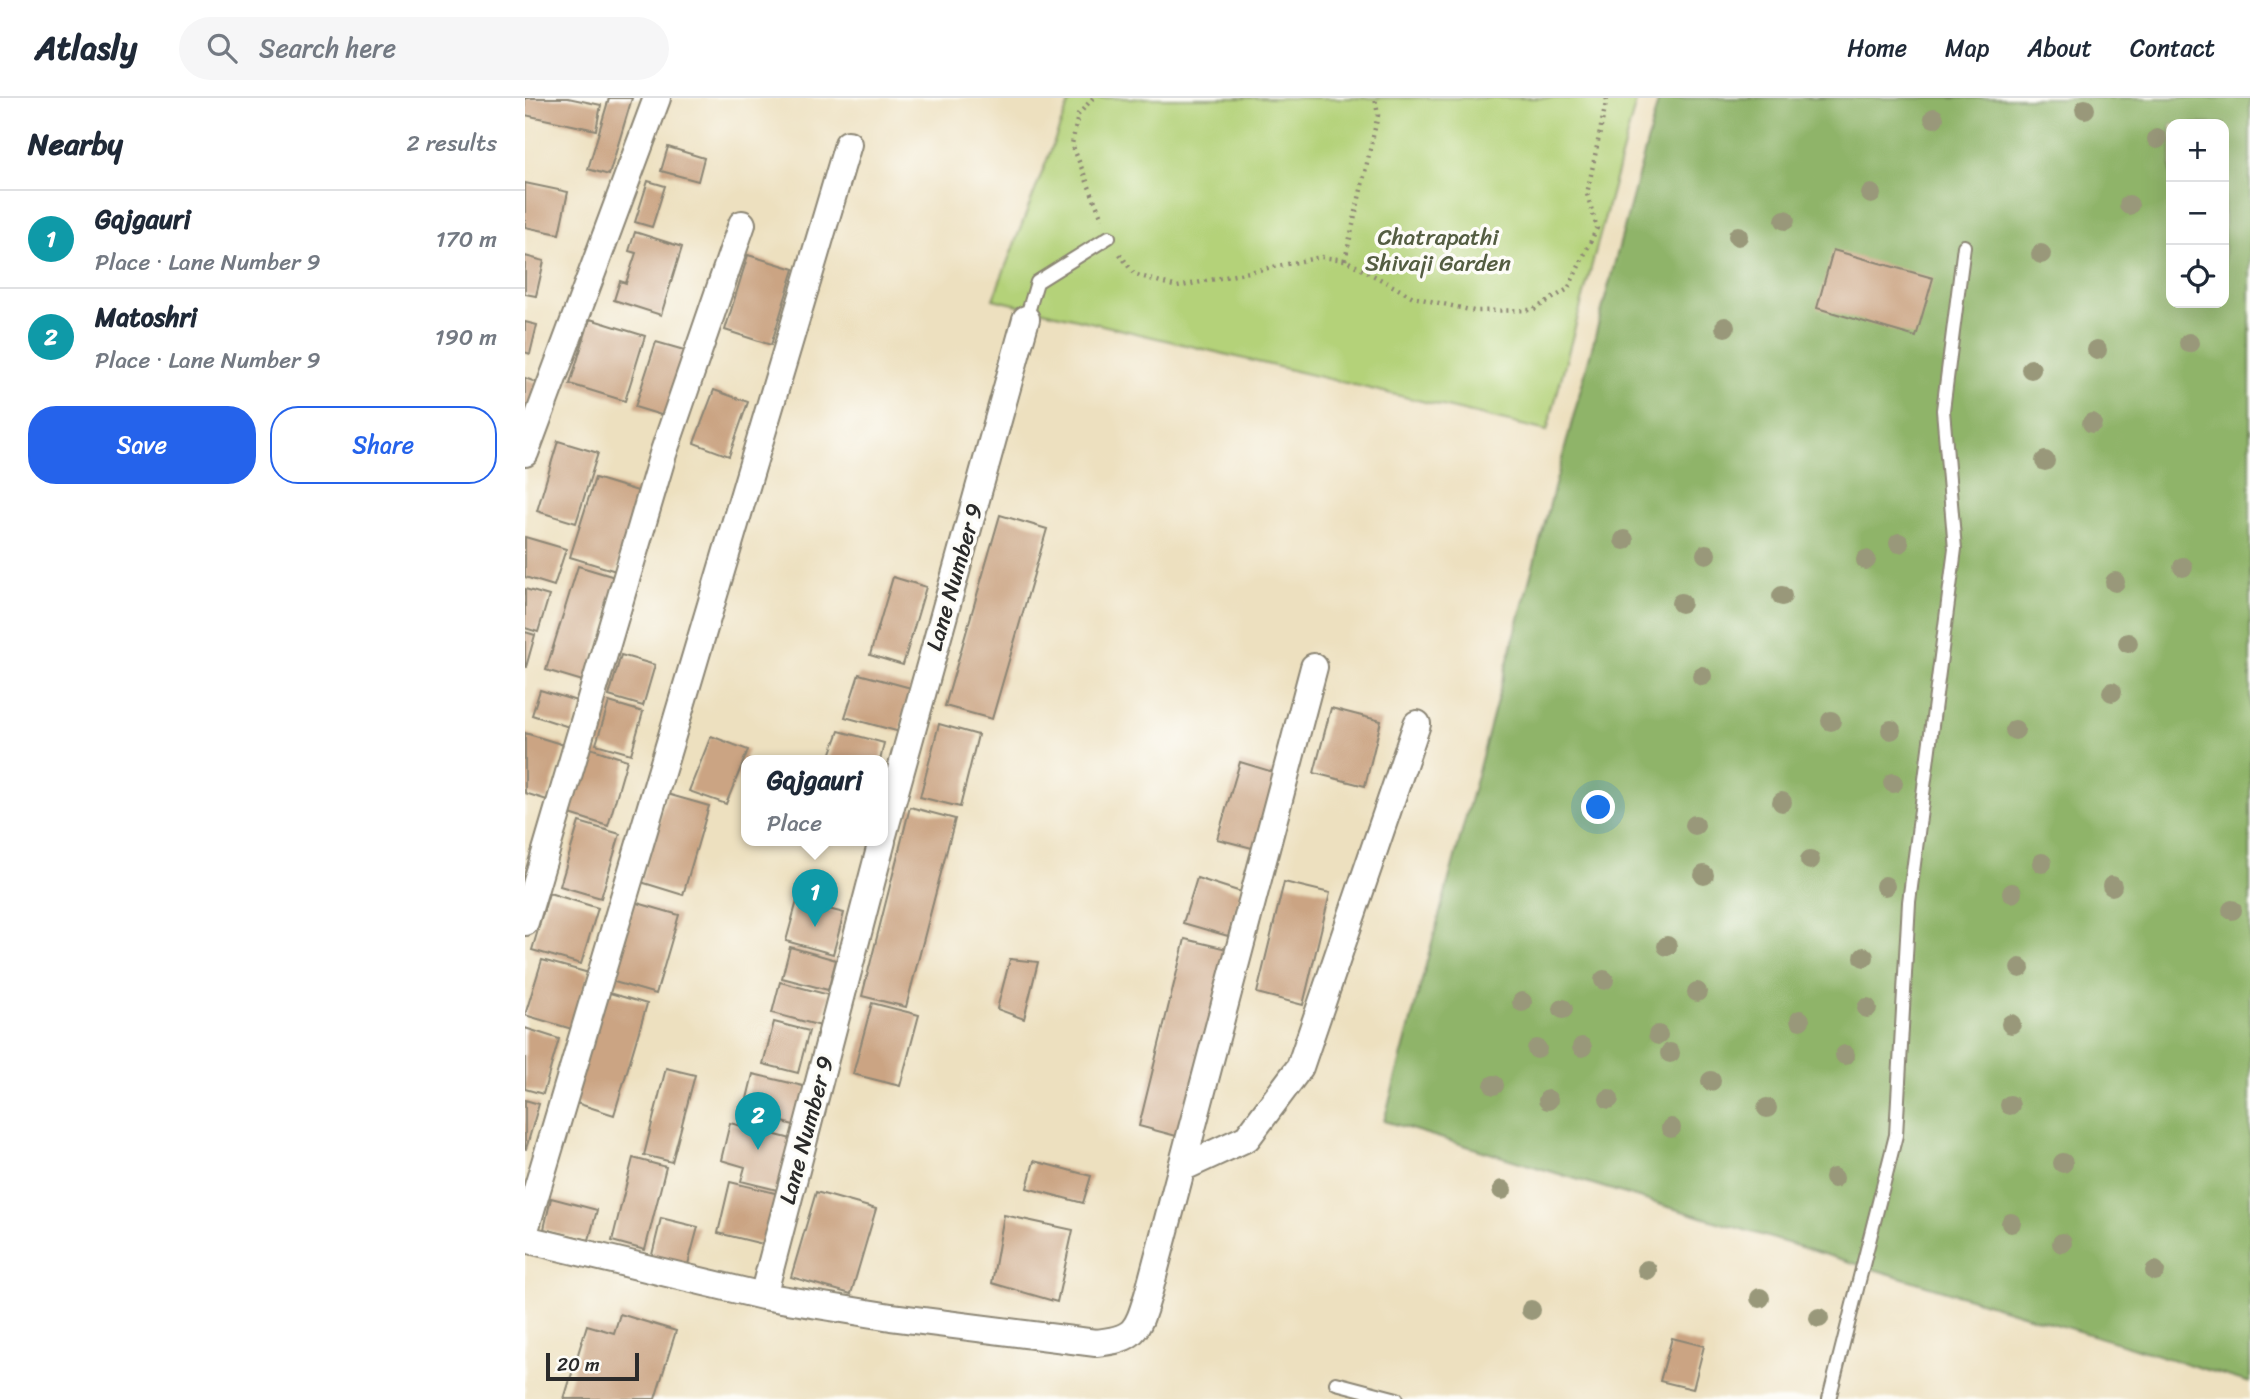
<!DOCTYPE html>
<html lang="en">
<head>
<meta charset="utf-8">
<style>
	body { margin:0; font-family:Sriracha,sans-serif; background:#f6f6f7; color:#1f2937 }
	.controls { position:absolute; right:21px; top:21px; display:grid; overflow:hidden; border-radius:14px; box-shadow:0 7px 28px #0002 }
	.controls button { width:63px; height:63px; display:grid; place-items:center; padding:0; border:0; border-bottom:2px solid #e0e1e3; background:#fff; color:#1f2937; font:35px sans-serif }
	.scale { position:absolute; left:21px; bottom:18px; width:93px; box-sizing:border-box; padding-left:7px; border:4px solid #2b2b2b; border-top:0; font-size:19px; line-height:24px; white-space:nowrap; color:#2b2b2b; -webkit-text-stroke:5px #fdfcf7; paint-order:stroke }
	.you { position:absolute; left:1074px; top:710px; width:24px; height:24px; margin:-18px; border:5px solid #fff; border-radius:50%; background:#1a73e8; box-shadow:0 0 0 10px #1a73e833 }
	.badge { display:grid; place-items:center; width:46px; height:46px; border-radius:50%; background:#2563eb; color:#fff; font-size:23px; font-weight:700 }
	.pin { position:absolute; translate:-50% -58px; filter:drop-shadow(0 2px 4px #0008) }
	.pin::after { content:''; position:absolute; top:37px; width:24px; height:21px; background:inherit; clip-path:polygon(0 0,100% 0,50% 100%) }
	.popup { position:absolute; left:216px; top:657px; width:147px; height:91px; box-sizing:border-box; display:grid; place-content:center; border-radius:14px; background:#fff; filter:drop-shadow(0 2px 5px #0005); font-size:23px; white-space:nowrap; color:#747a83 }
	.popup b { font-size:26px; color:#1f2937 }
	.popup::after { content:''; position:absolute; left:50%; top:100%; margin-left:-14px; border:14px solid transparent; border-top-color:#fff }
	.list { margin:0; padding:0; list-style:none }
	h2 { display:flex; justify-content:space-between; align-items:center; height:91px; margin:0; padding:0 28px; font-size:30px }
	h2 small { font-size:23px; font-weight:400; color:#747a83 }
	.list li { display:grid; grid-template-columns:46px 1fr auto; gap:21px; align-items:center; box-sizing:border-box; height:98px; padding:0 28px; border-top:2px solid #e0e1e3 }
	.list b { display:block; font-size:26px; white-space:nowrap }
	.list p { margin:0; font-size:23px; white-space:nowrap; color:#747a83 }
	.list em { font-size:23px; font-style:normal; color:#747a83 }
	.actions { display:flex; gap:14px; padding:21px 28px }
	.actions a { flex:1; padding:16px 0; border:2px solid #2563eb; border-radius:28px; text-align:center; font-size:24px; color:#2563eb }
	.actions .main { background:#2563eb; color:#fff }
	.icon { flex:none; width:38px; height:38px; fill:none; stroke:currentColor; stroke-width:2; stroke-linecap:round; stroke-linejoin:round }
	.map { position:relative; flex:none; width:1725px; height:1301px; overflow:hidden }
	header { display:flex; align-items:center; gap:42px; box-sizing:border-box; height:98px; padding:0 35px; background:#fff; border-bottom:2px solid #e0e1e3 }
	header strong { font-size:33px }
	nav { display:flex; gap:38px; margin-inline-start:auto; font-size:24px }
	.search { width:490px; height:63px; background:#f6f6f7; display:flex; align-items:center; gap:18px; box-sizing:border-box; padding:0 24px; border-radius:38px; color:#747a83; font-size:26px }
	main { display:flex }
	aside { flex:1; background:#fff }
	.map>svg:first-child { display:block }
	.green { fill:#b4d279; stroke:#707e52; stroke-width:2 }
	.forest { fill:#8fb469; stroke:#5d704a; stroke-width:2; fill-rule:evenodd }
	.building { fill:#cba483 }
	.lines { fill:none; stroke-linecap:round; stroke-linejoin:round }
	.lane-casing { stroke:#8c8675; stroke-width:16 }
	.street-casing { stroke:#8c8675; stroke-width:30 }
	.path { stroke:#8c8675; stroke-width:4.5; stroke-dasharray:2 5; stroke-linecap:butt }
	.lane { stroke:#fff; stroke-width:12 }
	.street { stroke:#fff; stroke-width:26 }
	.tree { fill:#99987a }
	.labels { text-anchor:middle; stroke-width:7; stroke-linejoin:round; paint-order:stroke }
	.park-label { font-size:23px; fill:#545d42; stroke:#fdfcf7 }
	.street-label { font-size:23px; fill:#2b2b2b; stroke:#fdfcf7 }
</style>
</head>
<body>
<header>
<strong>Atlasly</strong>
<div class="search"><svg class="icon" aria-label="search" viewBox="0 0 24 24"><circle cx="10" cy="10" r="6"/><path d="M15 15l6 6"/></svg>Search here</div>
<nav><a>Home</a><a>Map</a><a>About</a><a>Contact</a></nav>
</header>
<main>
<aside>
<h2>Nearby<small>2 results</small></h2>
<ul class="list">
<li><span class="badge" style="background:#0f9aa8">1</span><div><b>Gajgauri</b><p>Place · Lane Number 9</p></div><em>170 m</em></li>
<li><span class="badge" style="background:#0f9aa8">2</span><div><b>Matoshri</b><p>Place · Lane Number 9</p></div><em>190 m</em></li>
</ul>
<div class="actions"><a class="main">Save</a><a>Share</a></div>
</aside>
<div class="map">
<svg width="1725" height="1301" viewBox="0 0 1725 1301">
	<rect width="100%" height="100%" fill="#fdfcf7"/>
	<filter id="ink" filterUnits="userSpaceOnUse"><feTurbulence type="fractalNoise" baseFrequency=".0143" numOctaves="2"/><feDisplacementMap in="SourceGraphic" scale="14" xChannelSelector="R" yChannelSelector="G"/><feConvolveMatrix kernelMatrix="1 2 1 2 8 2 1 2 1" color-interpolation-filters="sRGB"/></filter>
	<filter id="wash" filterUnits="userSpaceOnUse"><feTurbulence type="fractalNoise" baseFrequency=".00686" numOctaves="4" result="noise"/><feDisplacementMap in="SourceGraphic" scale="28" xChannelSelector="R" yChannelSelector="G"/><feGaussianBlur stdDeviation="1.57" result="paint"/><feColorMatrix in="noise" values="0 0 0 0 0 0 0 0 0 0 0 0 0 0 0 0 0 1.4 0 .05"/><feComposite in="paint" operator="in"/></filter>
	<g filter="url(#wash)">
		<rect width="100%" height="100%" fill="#ede0bf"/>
		<path class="green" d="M546 0H1112L1022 333 468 201Z"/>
		<path class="forest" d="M1134 0H1725V1285L859 1023ZM1646 26H1699V205H1646Z"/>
		<g id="blocks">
			<path class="building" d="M0 0H43L76 7 71 32 0 17Z
				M84 0H107L84 77 63 71Z
				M143 49 179 60 173 83 136 73Z
				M123 83 140 88 127 129 110 124Z
				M0 85 43 94 34 136 0 129Z
				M110 134 157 149 136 217 89 202 95 183 101 185 111 155 104 153Z
				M1308 152 1408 180 1391 239 1292 210Z
				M223 157 269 171 246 247 200 232Z
				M0 158 19 163 11 198 0 196Z
				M65 221 120 238 100 303 45 286Z
				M0 224 12 227 5 256 0 254Z
				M131 244 166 254 146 320 110 309Z
				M0 280 16 286 0 331Z
				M189 292 223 304 204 358 169 345Z
				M33 343 73 355 51 425 12 413Z
				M70 380 116 394 91 473 45 459Z
				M475 417 522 431 467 621 420 608Z
				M0 439 41 451 29 488 0 479Z
				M53 468 93 480 61 584 21 572Z
				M368 479 401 489 378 567 345 557Z
				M0 491 24 498 13 534 0 530Z
				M0 534 10 537 1 569H0Z
				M96 557 130 567 118 608 84 598Z
				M334 576 386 590 375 634 320 619Z
				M15 592 55 604 47 630 7 617Z
				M84 604 118 614 106 656 71 646Z
				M806 610 856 623 840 688 789 675Z
				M414 626 453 637 435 709 395 699Z
				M314 633 359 645 355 663H303Z
				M0 635 39 647 22 702 0 695Z
				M186 638 223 652 201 706 164 693Z
				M65 650 102 662 83 728 45 716Z
				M715 664 755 676 735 752 692 741Z
				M142 696 184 708 158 797 116 784Z
				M385 709 430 721 381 909 337 898Z
				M54 724 95 736 76 800 35 788Z
				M672 780 716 794 703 838 658 825Z
				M759 784 805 795 778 907 732 895Z
				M24 795 73 810 56 866 7 852Z
				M272 803 319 815 308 856 261 843Z
				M109 804 154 817 131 896 86 883Z
				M660 841 706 852 659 1040 614 1028Z
				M265 849 311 862 303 892 257 880Z
				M485 861 513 864 499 921 472 911Z
				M17 862 64 875 47 931 0 917Z
				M255 884 304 897 296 928 247 915Z
				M78 893 122 906 89 1017 45 1003Z
				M347 905 394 917 375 988 328 976Z
				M249 924 284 933 273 975 238 966Z
				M0 930 34 941 18 996 0 991Z
				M141 970 170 977 147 1064 119 1057Z
				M228 976 282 989 272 1028 219 1013Z
				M0 1002 14 1006 1 1051H0Z
				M205 1025 270 1042 256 1093 216 1083 220 1069 196 1062Z
				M108 1060 141 1069 120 1152 87 1143Z
				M509 1063 566 1078 558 1105 502 1090Z
				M205 1084 254 1096 242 1147 193 1135Z
				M291 1094 351 1111 326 1196 266 1179Z
				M26 1100 72 1112 64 1142 19 1131Z
				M479 1117 548 1132 532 1204 467 1185Z
				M136 1120 173 1129 162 1170 126 1161Z
				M95 1216 151 1233 130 1301H39L62 1227 89 1235Z
				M1147 1240 1179 1248 1168 1291 1135 1283Z"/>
		</g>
	</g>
	<g filter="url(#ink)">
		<use href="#blocks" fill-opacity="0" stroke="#8c8675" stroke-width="2"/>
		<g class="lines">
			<defs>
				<path id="lane" d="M501 221 512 184 584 139
					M811 1285 872 1301
					M1304 1301 1371 1037 1384 804 1430 451 1418 312 1439 148"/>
				<path id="street" d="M0 355 132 0
					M358 737 501 221
					M0 824 138 356 217 126
					M657 1070 722 1040 775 969 892 626
					M0 1132 323 46
					M0 1141 238 1198 366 1219 571 1245C610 1241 612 1233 623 1197L789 569
					M238 1198 357 743"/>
			</defs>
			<use href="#lane" class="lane-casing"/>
			<use href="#street" class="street-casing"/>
			<path class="path" d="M568 0 553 17 547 46 577 121
				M595 156 609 176 652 189 796 159 820 162 888 199 949 213 1008 212 1043 191 1072 130 1062 96 1082 0
				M820 162 853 17 850 0"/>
			<use href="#lane" class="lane"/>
			<use href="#street" class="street"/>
		</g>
		<g class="tree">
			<circle cx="1560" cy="11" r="10"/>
			<circle cx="1409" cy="20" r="10"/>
			<circle cx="1632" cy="41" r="10"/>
			<circle cx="1346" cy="96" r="10"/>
			<circle cx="1604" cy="107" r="10"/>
			<circle cx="1260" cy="122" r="10"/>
			<circle cx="1213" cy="138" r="10"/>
			<circle cx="1516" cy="156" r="10"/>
			<circle cx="1200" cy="229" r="10"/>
			<circle cx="1664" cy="245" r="10"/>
			<circle cx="1572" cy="252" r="10"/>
			<circle cx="1506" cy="271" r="10"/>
			<circle cx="1567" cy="325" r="10"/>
			<circle cx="1520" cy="363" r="10"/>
			<circle cx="1099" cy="442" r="10"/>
			<circle cx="1374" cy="445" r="10"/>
			<circle cx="1181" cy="456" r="10"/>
			<circle cx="1341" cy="462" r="10"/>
			<circle cx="1658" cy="469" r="10"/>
			<circle cx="1590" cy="484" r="10"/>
			<circle cx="1257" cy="498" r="10"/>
			<circle cx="1156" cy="505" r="10"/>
			<circle cx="1603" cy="545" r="10"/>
			<circle cx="1177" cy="578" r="10"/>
			<circle cx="1587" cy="594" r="10"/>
			<circle cx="1306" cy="623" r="10"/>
			<circle cx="1366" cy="632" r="10"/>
			<circle cx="1490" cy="632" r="10"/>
			<circle cx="1368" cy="685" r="10"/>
			<circle cx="1257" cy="704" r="10"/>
			<circle cx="1170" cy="727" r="10"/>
			<circle cx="1285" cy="762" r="10"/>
			<circle cx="1517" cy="765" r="10"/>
			<circle cx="1179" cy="777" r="10"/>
			<circle cx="1360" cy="788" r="10"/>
			<circle cx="1587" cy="788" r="10"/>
			<circle cx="1487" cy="795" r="10"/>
			<circle cx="1707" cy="812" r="10"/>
			<circle cx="1142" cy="848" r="10"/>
			<circle cx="1339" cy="859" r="10"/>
			<circle cx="1495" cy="870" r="10"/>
			<circle cx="1079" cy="882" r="10"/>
			<circle cx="1172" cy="894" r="10"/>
			<circle cx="997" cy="904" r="10"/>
			<circle cx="1342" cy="910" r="10"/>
			<circle cx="1038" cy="911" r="10"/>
			<circle cx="1275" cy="922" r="10"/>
			<circle cx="1486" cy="926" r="10"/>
			<circle cx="1133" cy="937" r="10"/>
			<circle cx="1057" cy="949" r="10"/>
			<circle cx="1012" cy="951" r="10"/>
			<circle cx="1145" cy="955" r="10"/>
			<circle cx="1320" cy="957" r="10"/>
			<circle cx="1186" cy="983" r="10"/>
			<circle cx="969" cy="987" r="10"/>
			<circle cx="1084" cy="1001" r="10"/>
			<circle cx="1023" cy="1002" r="10"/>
			<circle cx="1485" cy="1007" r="10"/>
			<circle cx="1242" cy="1010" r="10"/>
			<circle cx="1146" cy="1030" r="10"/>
			<circle cx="1538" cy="1065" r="10"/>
			<circle cx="1309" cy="1080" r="10"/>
			<circle cx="977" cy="1092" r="10"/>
			<circle cx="1486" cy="1125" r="10"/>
			<circle cx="1537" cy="1145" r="10"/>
			<circle cx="1122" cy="1172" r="10"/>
			<circle cx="1630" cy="1173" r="10"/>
			<circle cx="1235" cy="1200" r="10"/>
			<circle cx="1006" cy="1212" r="10"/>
			<circle cx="1294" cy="1220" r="10"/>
		</g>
	</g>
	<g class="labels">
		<g class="park-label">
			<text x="913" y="147">Chatrapathi<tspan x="913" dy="26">Shivaji Garden</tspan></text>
		</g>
		<g class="street-label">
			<text transform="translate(429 479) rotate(-74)" y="8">Lane Number 9</text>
			<text transform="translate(281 1032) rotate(-75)" y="8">Lane Number 9</text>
		</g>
	</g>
</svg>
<div class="controls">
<button>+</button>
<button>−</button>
<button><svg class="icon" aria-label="locate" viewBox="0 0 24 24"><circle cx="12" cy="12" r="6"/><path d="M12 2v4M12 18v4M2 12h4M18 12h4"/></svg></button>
</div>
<div class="scale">20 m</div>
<div class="you"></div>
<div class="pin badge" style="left:290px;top:829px;background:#0f9aa8">1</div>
<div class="popup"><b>Gajgauri</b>Place</div>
<div class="pin badge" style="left:233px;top:1052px;background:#0f9aa8">2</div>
</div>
</main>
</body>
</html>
